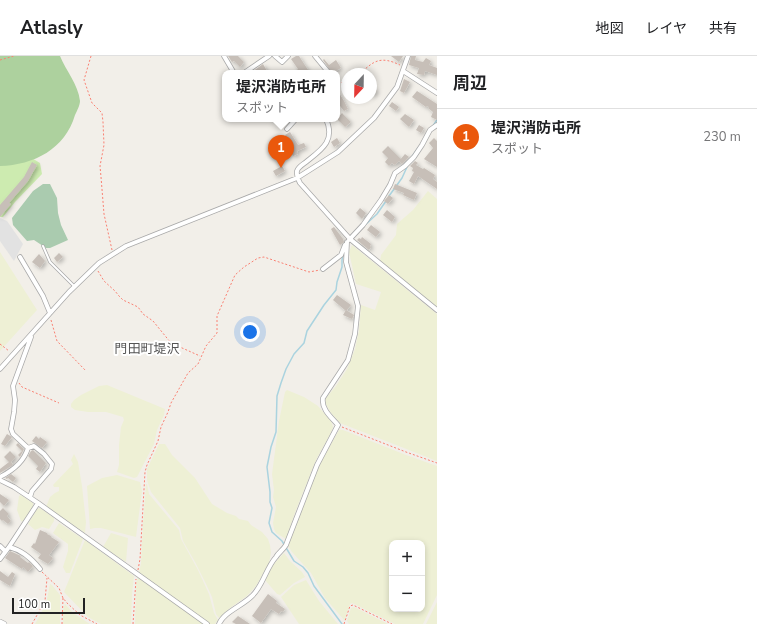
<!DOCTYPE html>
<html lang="ja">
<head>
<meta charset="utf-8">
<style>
	body { margin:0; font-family:"Nunito Sans","Noto Sans JP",sans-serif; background:#f6f6f6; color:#202124 }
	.controls { position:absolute; right:12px; bottom:12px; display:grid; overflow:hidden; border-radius:8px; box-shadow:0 2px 6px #0003 }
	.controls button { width:36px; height:36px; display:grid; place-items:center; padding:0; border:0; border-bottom:1px solid #e0e0e0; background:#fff; color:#202124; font:20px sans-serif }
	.compass { position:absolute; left:341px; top:12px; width:36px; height:36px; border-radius:50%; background:#fff; box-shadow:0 2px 6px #0003; rotate:202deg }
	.scale { position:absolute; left:12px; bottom:10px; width:73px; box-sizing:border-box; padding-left:4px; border:2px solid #222; border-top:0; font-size:11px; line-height:14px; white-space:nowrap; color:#222; -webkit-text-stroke:3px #fff; paint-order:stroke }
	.you { position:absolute; left:250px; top:276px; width:14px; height:14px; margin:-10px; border:3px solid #fff; border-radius:50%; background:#1a73e8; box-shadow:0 0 0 6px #1a73e833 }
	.badge { display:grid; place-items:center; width:26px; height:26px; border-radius:50%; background:#ea580c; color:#fff; font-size:13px; font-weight:700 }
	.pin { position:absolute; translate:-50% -33px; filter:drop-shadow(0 1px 2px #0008) }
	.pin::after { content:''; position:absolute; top:21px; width:14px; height:12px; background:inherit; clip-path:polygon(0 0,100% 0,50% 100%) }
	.popup { position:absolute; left:222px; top:14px; width:118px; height:52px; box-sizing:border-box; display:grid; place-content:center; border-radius:8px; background:#fff; filter:drop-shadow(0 1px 3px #0005); font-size:13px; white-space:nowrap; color:#757577 }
	.popup b { font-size:15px; color:#202124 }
	.popup::after { content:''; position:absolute; left:50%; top:100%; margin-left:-8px; border:8px solid transparent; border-top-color:#fff }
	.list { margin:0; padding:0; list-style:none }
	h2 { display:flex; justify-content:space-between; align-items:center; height:52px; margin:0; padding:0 16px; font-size:17px }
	h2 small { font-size:13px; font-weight:400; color:#757577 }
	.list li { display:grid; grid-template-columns:26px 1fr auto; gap:12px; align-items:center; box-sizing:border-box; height:56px; padding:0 16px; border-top:1px solid #e0e0e0 }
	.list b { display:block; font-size:15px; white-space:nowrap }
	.list p { margin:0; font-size:13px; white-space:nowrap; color:#757577 }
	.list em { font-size:13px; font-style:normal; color:#757577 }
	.map { position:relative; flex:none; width:437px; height:568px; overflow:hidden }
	header { display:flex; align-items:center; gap:24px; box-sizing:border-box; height:56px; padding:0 20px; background:#fff; border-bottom:1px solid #e0e0e0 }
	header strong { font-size:19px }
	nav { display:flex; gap:22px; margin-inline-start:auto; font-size:14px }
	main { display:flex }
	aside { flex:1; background:#fff }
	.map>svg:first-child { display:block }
	.farmland { fill:#eef0d5; fill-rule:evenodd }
	.grass { fill:#cdebb0 }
	.forest { fill:#add19e }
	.cemetery { fill:#aacbaf }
	.parking { fill:#e2e2e2 }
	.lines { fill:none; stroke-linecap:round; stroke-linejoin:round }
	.stream { stroke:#aad3df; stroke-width:1.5 }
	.building { fill:#c7bfb8; filter:url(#shadow) }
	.service-casing { stroke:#a9a9a9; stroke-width:3.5 }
	.minor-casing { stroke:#a9a9a9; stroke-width:5.5 }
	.tertiary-casing { stroke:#a9a9a9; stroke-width:6 }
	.path { stroke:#fa8072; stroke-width:1; stroke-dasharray:2 2; stroke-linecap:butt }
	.service { stroke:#fff; stroke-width:2 }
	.minor { stroke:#fff; stroke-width:4 }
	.tertiary { stroke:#fff; stroke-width:5 }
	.labels { text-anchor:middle; stroke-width:4; stroke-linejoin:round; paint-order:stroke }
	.quarter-label { font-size:13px; fill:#555; stroke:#fff }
</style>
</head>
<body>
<header>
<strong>Atlasly</strong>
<nav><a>地図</a><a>レイヤ</a><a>共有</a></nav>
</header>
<main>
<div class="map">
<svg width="437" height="568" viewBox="0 0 437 568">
	<defs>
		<filter id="shadow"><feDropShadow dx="2" dy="2" stdDeviation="2" flood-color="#0004"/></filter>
	</defs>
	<rect width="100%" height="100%" fill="#f2efe9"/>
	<path class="farmland" d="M428 135 437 143V251L380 205 381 199 396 179 397 168 413 154Z
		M352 189 437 258V405L340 367 331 357 325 347 326 342 336 330 347 313 355 293 359 274 361 249 375 254 381 236 356 228 349 196Z
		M0 196 37 254 0 295Z
		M107 329 165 353 164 359 157 374 154 388 137 421 134 422 117 416 119 409V389L121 371 124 364 123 361 106 356H88L75 354 71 351V348L74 344 81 339 99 330Z
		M287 334 304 341 318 350 331 365 333 371 331 377 317 402 296 454 286 483 276 477 274 473 273 467 276 451 273 441 274 434 272 418 279 365 285 336Z
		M339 374H343L406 399 437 410V539L423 568H395L352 547 350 548 345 564H344L325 542 311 517 292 496 288 490 303 447 318 411ZM392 487H422V553H392Z
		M159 388H165L167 391 172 399 195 422 212 448 227 457 236 460 239 463 248 465 251 469 262 476 268 483 270 489 271 497 269 507 256 530 247 540 230 552 219 562 216 558 212 541 206 528 195 506 183 485 180 472 151 436 147 424V413Z
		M74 398 78 406 82 430 86 466 85 477 46 451 50 441 55 437 59 435V431H54L53 429 73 408 71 404Z
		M117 419 140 426 142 435 136 481 101 472H95L90 473 87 430 102 422Z
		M146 428H147L149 438 179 474 181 483 198 514 209 538 214 557 218 564 215 568H209L139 517 141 507 143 467Z
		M21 439 33 447V451L24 466 21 465 17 454 19 440Z
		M40 452 54 462V465L49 473 42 471 35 474 28 468 37 453Z
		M59 467 83 483 70 517H66L63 511 68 495V488L53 477Z
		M111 477 128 482 126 506 103 491Z
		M85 484 134 520 132 538 131 568H101L88 561 64 536Z
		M284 497 290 505 302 516 305 521 294 527 280 539 277 538 265 524 273 509Z
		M138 521 204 568H135L136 528Z
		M306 524 319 545 338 568H299L281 541 294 529Z
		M50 528 52 529 60 539V568H35L46 548Z
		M437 546V568H426Z
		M65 548 73 557 90 568H63V554Z
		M354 551 388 568H349L347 565 351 552Z"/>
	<path class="grass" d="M0 83 40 107 42 118 15 146 3 161H0Z"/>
	<path class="forest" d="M0 0H60C66 15 78 28 80 45 80 49 77 55 75 59 65 93 34 109 0 110Z"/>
	<path class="cemetery" d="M43 128H50L57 142 58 157 61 169 68 184 50 192H46L34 184 27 185 13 169 12 162 33 135Z"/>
	<path class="parking" d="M0 162 7 165 23 188 14 205 0 185Z"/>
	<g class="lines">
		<path class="stream" d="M432 71 437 64
			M411 102 418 92
			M389 140 402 122 407 111
			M365 169 377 158 386 145
			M342 568 314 530 308 517 303 511 294 505 282 485 272 476 269 467 272 452 270 446V436L267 411 271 391 276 376 277 340 281 327 286 313 294 298 304 287 307 275 324 249 336 234 337 226 342 211V204L344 195"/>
	</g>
	<path class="building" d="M228 0H238L244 6 240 11 234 5 232 6Z
		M296 0H299L310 17H294L298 13 291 3Z
		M391 0H403L399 6Z
		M411 0H416L415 4 423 6 426 2 431 5 429 9 437 12V19L425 15 424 19 417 18 419 12 409 9Z
		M324 3 329 9 336 4 341 12 332 17 323 4Z
		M263 8 268 17H252V16Z
		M404 23 410 26 404 37 400 35Z
		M371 28 377 35 371 41Z
		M337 34 344 45 348 53 344 55 337 46Z
		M417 35 437 48V64L431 61 433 56 428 52 429 51 427 50 426 51 412 41Z
		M392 46 399 51 396 55 389 50Z
		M342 57 351 66 345 71 337 63Z
		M405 58 414 64 409 71 400 63Z
		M419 69 424 72 421 77 416 74Z
		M290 76 298 89 304 87 306 91 297 95 298 98 293 100 284 83 287 82 285 79Z
		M337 82 340 87 334 91 331 86Z
		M434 82 437 85V111L424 103 433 92 429 87Z
		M388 90 401 103 395 109 392 107 389 110 385 106 388 102 382 96Z
		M405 98 409 101 402 108 399 105Z
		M415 105 418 107 416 109 423 113 424 112 435 119 433 123 437 126V133L418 120 414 128 409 125 414 116 412 115 413 112 410 110Z
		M32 106 37 109 28 125 9 147 11 148 0 161V149L24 121Z
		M282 110 285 115 276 120 273 115Z
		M395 128 417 137 414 144 403 139 404 137 393 133Z
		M389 139 393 142 388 148 384 145Z
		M360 152 366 157 362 163 356 157Z
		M387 154 395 161 392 166 383 159Z
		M371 169 380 176 376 181 367 174Z
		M334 171 343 183 344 186 340 189 331 173Z
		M362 181 371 188 370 190 371 191 369 194 357 184 359 182 361 183Z
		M59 197 63 201 57 206 54 202Z
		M39 198 45 205 40 212 32 206Z
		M337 239 351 249 346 255 333 244Z
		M346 254 354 259 352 263 343 259Z
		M7 378 12 381 5 390 1 388Z
		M36 380 39 383 40 381 47 386 42 392 32 385Z
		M18 387 24 393 20 401 18 399 22 395 16 389Z
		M33 394 46 407 40 416 36 413 38 410 28 400 31 395Z
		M10 395 16 401 11 406 13 409 0 417V413L9 406 4 401Z
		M11 418 16 422 13 426 8 422 7 423 5 422Z
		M0 438 9 444 4 450 0 446Z
		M3 452 9 458 7 460 11 465 8 468 3 464 2 465 0 463V455Z
		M40 474 47 477V478L51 480V481L59 486 49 499 53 502 48 508 38 502 41 498 31 491 34 487 35 488Z
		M10 495 21 500 20 501 28 507 29 506 33 510 28 516 23 511 22 513 5 502Z
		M0 515 8 521 12 516 15 518 10 530 0 524Z
		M268 538 277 545 276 547 285 553 283 556 281 555 279 558 271 553 261 567 252 560Z
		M238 560 250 568H236L232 566Z"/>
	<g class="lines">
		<defs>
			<path id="service" d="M43 190 50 206 74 230"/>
			<path id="minor" d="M224 0 234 17
				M275 0 282 6 288 0
				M315 0 329 17
				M403 15 437 37
				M244 17 269 0
				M326 63C336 85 321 94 306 106 302 109 298 111 297 115 296 120 298 123 300 127L350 183 437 254
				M287 73 296 63
				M349 184 363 169 381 144 390 129 395 117 405 110 414 101 422 89 430 74 437 69
				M20 201 43 240 50 257
				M323 213 341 199 345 189
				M0 313 69 236 99 207 126 190 297 122 338 96 374 62 397 31 408 0
				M28 392 34 390 44 398 52 408 51 413 32 435 30 441
				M0 421C12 415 24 406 28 392L13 378 11 373 14 356 15 344 13 330 31 281
				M0 424 14 431 38 447 207 568
				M0 490 5 495
				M9 491 38 447
				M0 503 9 491C22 494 32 503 40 513
				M219 568C224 556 242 550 252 540 263 530 266 512 276 501 279 496 283 494 286 489L317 409 338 369C331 361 321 353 323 342L348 304 355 278 358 250 346 206 347 186"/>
			<path id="tertiary" d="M0 566 4 568"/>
		</defs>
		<use href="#service" class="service-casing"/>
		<use href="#minor" class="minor-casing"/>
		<use href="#tertiary" class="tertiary-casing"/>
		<path class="path" d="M91 0 84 24 92 47 102 57 103 66 104 89 100 110 101 121 104 158 112 194
			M0 4 14 0
			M360 18C374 4 381 0 400 9
			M337 27 347 26
			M98 215 104 225 115 235 119 240 123 244 138 251 143 258 153 265 171 287 200 300
			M51 264 57 285 86 315
			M0 288 9 295
			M19 327 22 331 59 347
			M342 371 406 396 437 407
			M138 514 140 503 145 416 147 409 158 385 161 371 168 356 171 347 188 317 198 308 206 290 217 277V260L235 219 244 211 258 202 264 201 309 216 320 214
			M42 516 59 532 63 542 67 547 80 559 97 568
			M32 568 45 545 47 522
			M62 568 63 542
			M133 568 136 523
			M344 568 350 550 353 549 392 568"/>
		<use href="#service" class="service"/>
		<use href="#minor" class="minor"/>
		<use href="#tertiary" class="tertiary"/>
	</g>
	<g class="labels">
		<g class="quarter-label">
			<text x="147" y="297">門田町堤沢</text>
		</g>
	</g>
</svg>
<div class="controls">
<button>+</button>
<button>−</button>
</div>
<svg class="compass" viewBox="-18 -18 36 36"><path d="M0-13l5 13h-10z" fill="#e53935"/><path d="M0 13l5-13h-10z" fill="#757577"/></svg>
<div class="scale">100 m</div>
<div class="you"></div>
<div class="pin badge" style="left:281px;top:112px">1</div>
<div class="popup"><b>堤沢消防屯所</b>スポット</div>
</div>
<aside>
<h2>周辺<small></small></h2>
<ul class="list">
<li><span class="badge">1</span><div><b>堤沢消防屯所</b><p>スポット</p></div><em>230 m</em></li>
</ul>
</aside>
</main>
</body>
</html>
